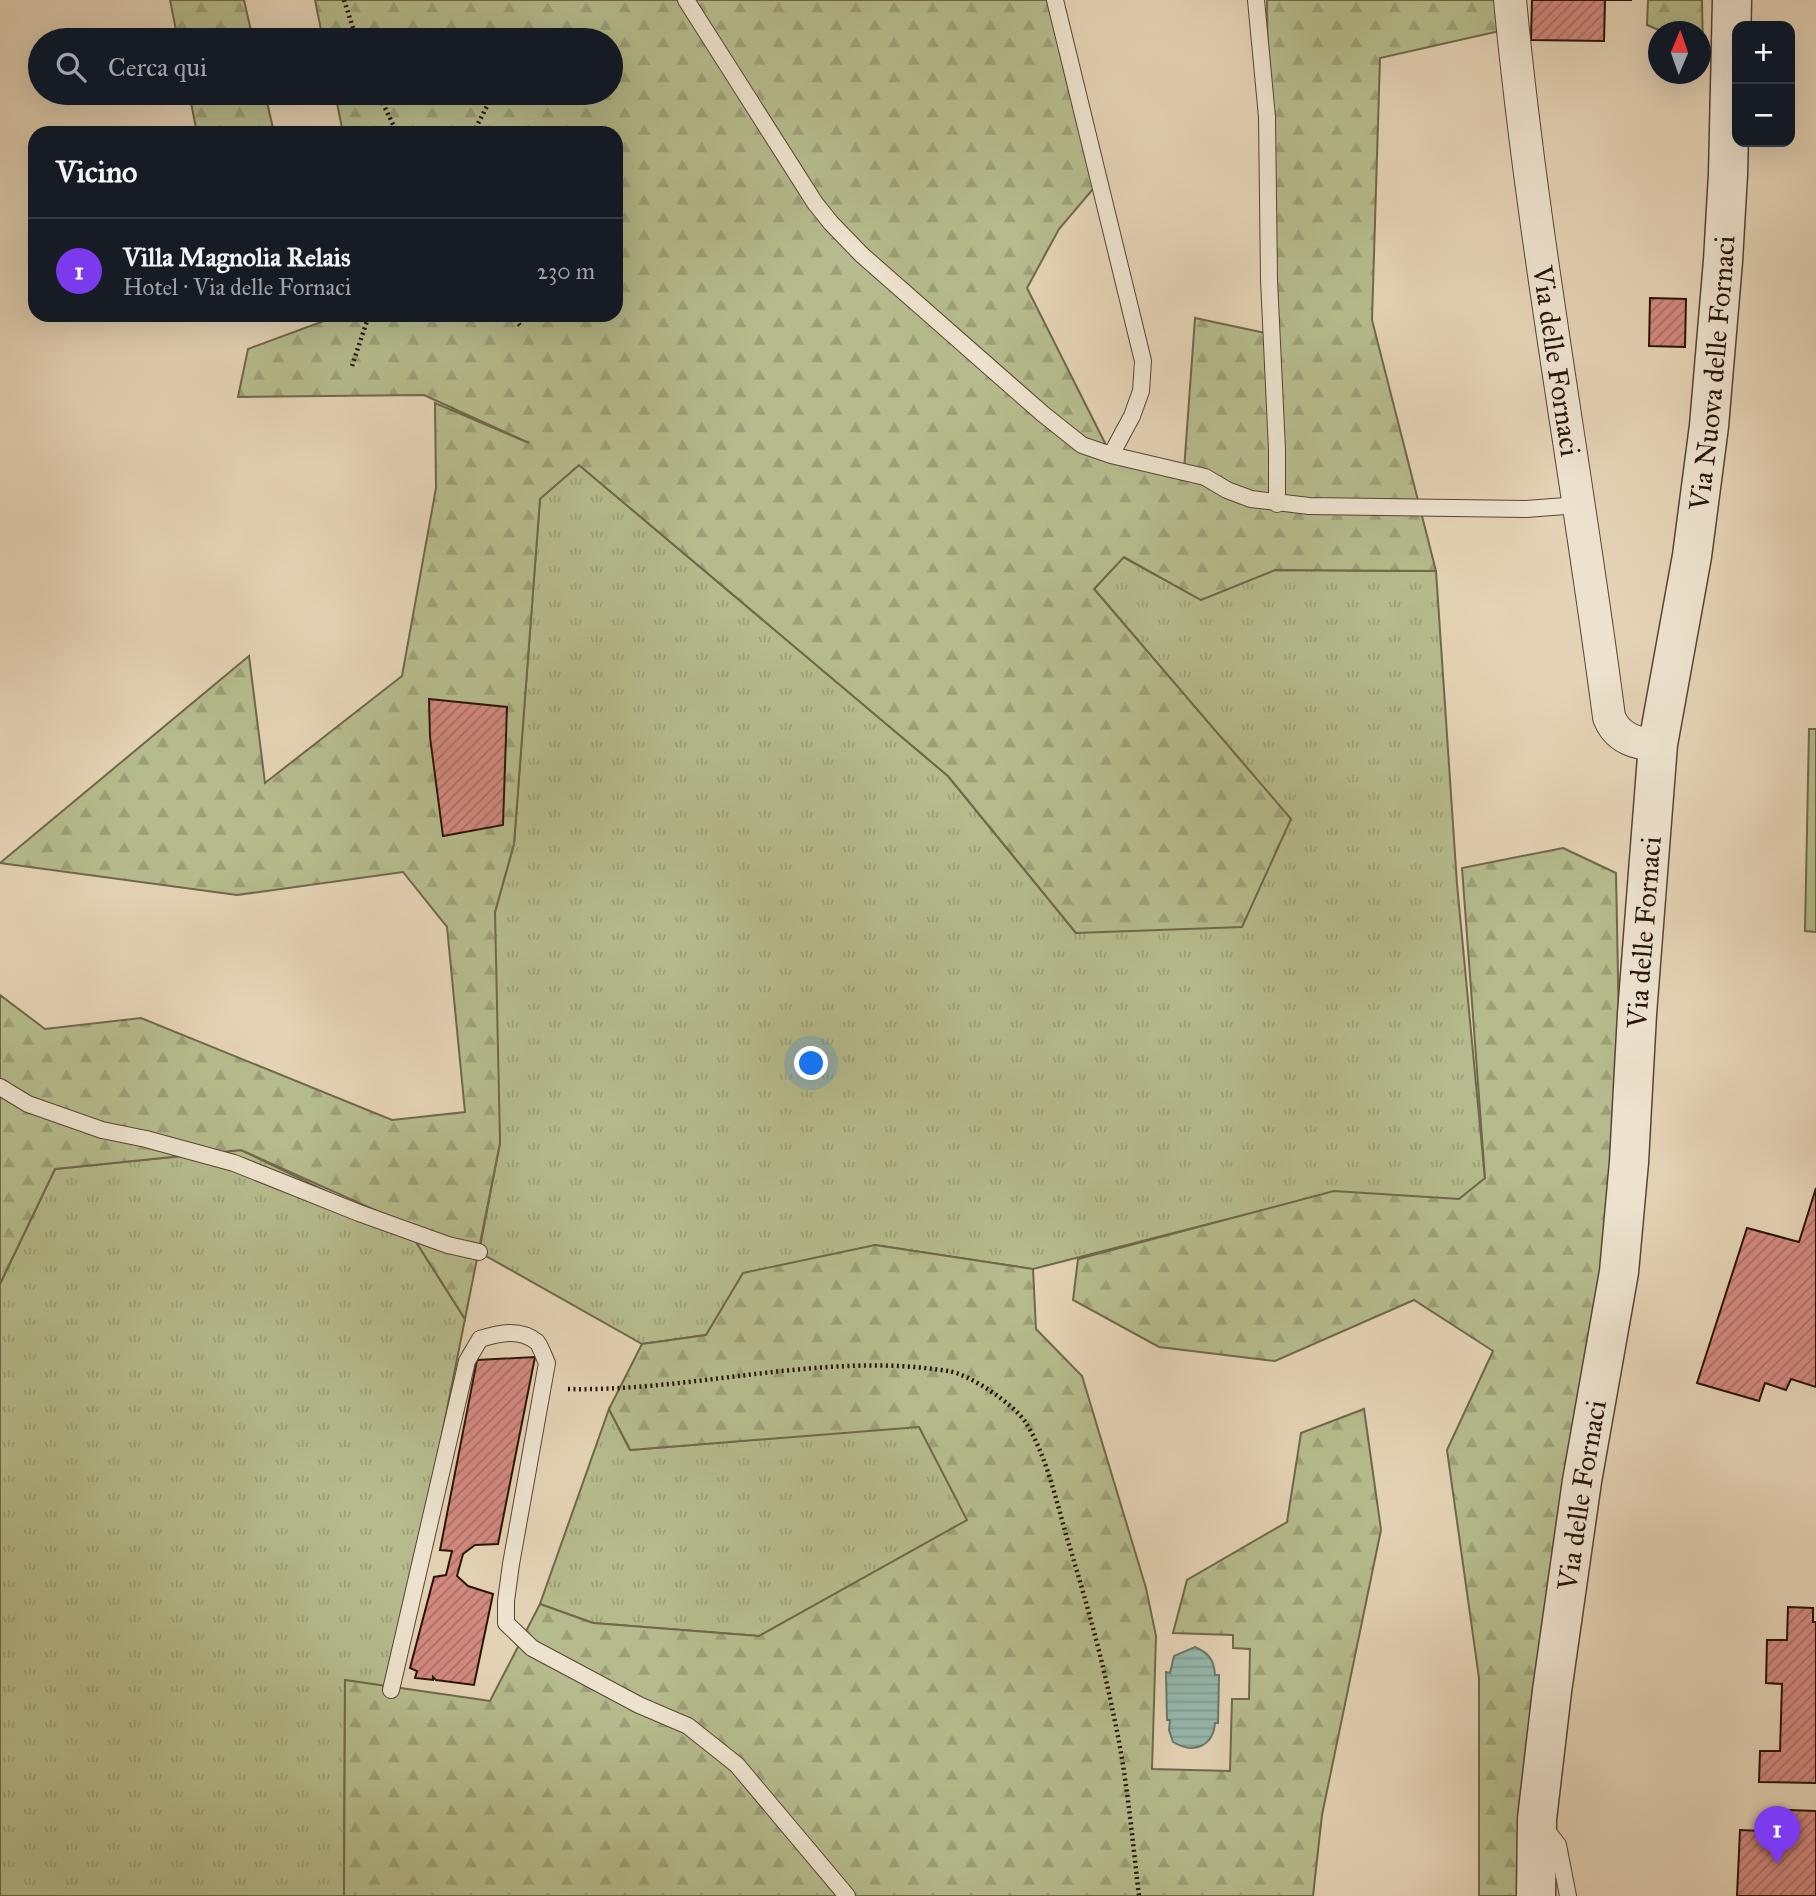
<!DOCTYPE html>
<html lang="it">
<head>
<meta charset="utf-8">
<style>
	body { margin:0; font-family:"IM FELL Great Primer",serif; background:#20242c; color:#f1f3f6 }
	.controls { position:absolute; right:21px; top:21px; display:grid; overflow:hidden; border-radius:14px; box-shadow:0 7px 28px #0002 }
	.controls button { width:63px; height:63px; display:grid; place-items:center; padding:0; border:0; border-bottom:2px solid #363941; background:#171b24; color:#f1f3f6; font:35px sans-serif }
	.compass { position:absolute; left:1648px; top:21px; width:63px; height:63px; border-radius:50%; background:#171b24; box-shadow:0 7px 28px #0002; rotate:2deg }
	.you { position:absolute; left:812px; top:1064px; width:24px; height:24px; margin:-18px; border:5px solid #fff; border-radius:50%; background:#1a73e8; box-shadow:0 0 0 10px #1a73e833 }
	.badge { display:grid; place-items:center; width:46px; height:46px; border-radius:50%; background:#7c3aed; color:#fff; font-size:23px; font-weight:700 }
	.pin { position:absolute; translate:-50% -58px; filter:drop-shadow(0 2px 4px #0008) }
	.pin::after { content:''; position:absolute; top:37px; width:24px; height:21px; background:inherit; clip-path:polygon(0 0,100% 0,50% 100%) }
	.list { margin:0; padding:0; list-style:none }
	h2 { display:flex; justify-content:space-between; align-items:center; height:91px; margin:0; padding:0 28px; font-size:30px }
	h2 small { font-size:23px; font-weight:400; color:#9ea1a6 }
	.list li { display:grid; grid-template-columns:46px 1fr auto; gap:21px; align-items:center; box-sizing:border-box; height:105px; padding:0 28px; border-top:2px solid #363941 }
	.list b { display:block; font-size:26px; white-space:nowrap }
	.list p { margin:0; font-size:23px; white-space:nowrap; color:#9ea1a6 }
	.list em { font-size:23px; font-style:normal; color:#9ea1a6 }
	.icon { flex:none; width:38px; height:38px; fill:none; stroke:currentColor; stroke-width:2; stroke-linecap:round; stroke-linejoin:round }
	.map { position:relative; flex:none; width:1816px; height:1896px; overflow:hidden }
	.search { position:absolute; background:#171b24; box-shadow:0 7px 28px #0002; left:28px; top:28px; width:595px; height:77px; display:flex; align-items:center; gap:18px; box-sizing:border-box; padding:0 24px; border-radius:38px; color:#9ea1a6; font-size:26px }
	.panel { position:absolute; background:#171b24; box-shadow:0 7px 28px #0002; left:28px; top:126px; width:595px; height:196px; border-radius:21px }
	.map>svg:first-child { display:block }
	.grass { fill:url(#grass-tufts); stroke:#70684a; stroke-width:2 }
	.forest { fill:url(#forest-firs); stroke:#70684a; stroke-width:2 }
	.pitch { fill:#b5bb8c; stroke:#70684a; stroke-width:2 }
	.water { fill:url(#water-rules); stroke:#6a776b; stroke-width:2 }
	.building { fill:url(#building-hatch); stroke:#2a1509; stroke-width:2 }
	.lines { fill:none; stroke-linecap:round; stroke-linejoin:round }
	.service-casing { stroke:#584434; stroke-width:18 }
	.minor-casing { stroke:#584434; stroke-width:34 }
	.tertiary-casing { stroke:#584434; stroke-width:41 }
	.path { stroke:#2a1509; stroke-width:4.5; stroke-dasharray:2 3.5; stroke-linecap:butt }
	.service { stroke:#ede2ce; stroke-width:16 }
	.minor { stroke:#ede2ce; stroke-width:32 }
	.tertiary { stroke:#ede2ce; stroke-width:38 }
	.labels { text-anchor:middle; stroke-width:7; stroke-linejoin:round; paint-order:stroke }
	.street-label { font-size:28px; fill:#2a1509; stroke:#ede2ce }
</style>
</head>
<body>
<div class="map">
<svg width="1816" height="1896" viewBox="0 0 1816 1896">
	<defs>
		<pattern id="grass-tufts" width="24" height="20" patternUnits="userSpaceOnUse" patternTransform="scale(1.75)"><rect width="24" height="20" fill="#b5bb8c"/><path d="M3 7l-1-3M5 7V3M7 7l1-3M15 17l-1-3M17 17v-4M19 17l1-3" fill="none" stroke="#9ca077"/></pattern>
		<pattern id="forest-firs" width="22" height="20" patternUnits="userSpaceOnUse" patternTransform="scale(1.75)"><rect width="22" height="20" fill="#b5bb8c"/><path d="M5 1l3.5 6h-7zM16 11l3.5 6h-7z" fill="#9ca077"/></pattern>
		<pattern id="water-rules" width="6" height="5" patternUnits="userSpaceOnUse" patternTransform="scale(1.75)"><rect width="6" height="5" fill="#95b8ad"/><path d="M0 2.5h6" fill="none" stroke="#819d94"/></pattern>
		<pattern id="building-hatch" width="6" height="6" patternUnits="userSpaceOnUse" patternTransform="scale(1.75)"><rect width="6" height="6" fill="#d2897f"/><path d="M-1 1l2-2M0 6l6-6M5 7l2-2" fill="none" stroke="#ab6f66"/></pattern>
	</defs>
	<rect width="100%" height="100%" fill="#e4d2b4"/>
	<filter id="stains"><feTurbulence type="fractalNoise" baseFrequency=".00286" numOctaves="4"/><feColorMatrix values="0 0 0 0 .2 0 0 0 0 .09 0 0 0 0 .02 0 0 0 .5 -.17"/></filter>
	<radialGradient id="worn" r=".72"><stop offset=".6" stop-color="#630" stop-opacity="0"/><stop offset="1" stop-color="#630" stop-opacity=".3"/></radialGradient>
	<path class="grass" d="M579 465 948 776 1076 933 1291 820 1094 589 1123 557 1201 600 1275 570 1436 571 1457 884 1485 1179 1459 1200 1334 1192 1033 1269 875 1245 732 1293 706 1335 642 1344 479 1252 500 1143 490 930 514 844 540 498Z
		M241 1150 409 1231 465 1319 391 1690 345 1681 344 1896H0V1284L55 1169Z
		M609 1409 630 1450 919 1426 968 1520 759 1636 593 1623 540 1604Z"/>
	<path class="forest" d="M170 0H244L253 40H178Z
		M315 0H1055L1099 182 1059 229 1027 288 1111 455 1184 470 1195 318 1270 334 1267 0H1510L1513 28 1380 58 1372 320 1436 571 1275 570 1201 600 1124 557 1094 589 1291 819 1242 927 1076 933 948 776 579 465 540 499 514 844 495 912 500 1143 465 1319 404 1223 241 1150 55 1169 0 1284V995L45 1029 141 1018 392 1120 465 1112 447 927 403 872 237 895 0 863 249 656 265 783 402 676 436 488 435 403 529 443 424 395 238 397 248 349 340 315H616V133H343L335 93H611V40H323Z
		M1648 0H1702L1703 52 1701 50 1700 32 1661 31 1647 25Z
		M189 93H265L274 133H197Z
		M1563 848 1616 873 1621 1133 1524 1896H1479V1678L1447 1450 1493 1351 1414 1300 1275 1361 1159 1347 1073 1300 1078 1259 1334 1191 1459 1199 1485 1178 1462 868Z
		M875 1245 1033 1269 1036 1329 1082 1376 1146 1588 1156 1636 1152 1769 1230 1771 1232 1699H1249L1250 1649 1233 1648V1635L1173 1633 1187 1580 1287 1522 1301 1433 1364 1409 1381 1530 1322 1815 1313 1896H344L345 1680 490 1701 540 1604 593 1623 759 1636 967 1520 919 1427 630 1450 609 1409 642 1344 706 1335 743 1273Z"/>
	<path class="pitch" d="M1809 729H1816V932L1805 931Z"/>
	<path class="water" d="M1195 1647C1209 1653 1214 1660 1215 1675H1219L1218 1723H1215C1213 1747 1193 1754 1173 1742L1169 1730 1170 1720H1167L1166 1672 1170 1673 1174 1656Z"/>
	<path class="building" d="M1532 0H1632H1605L1604 41 1531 40Z
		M1650 298 1686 299 1685 347 1649 346Z
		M429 699 507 707 503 825 443 836 430 737Z
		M1816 1188V1387L1791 1379 1786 1390 1765 1383 1759 1401 1697 1383 1747 1228 1799 1242Z
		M535 1357 498 1544 475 1545 463 1554 457 1576 468 1586 493 1594 474 1685 436 1680 433 1677V1680L415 1678 417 1671 410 1668 434 1577 446 1575 452 1551 440 1550 477 1360Z
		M1788 1607 1813 1608V1622H1816V1783L1759 1782 1760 1751H1780L1782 1684 1766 1683 1767 1640H1787Z
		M1789 1810 1816 1811V1896H1737L1740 1830 1788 1832Z"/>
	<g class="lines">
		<defs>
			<path id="service" d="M686 0 815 203 831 223 862 255 1043 414 1082 445 1111 455 1205 477 1227 490 1251 499 1309 506 1526 509 1579 505
				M1055 0 1143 361 1141 391 1132 416 1111 455
				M1256 0 1267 117 1269 280 1277 450V504
				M0 1087 28 1104 102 1130 146 1139 234 1163 359 1213 448 1245 479 1252
				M391 1690 467 1361 480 1339C499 1333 520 1328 537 1342 541 1347 544 1357 547 1363L511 1564 506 1601V1623L532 1648 639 1705 688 1726 737 1765 847 1896
				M1544 1827 1558 1845 1568 1896"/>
			<g id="minor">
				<path id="s1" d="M1510 0C1533 240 1578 478 1609 717 1617 738 1637 745 1658 744"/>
			</g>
			<g id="tertiary">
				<path id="s2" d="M1536 1896 1537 1819 1552 1691 1582 1481 1619 1272 1629 1162 1637 1014 1658 744 1692 556 1709 426 1723 261 1728 174 1732 0"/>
			</g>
		</defs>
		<use href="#service" class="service-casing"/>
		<use href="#minor" class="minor-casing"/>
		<use href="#tertiary" class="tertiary-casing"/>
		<path class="path" d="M344 0 357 40
			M378 93 397 133
			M473 133 494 93
			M512 315 521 327
			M352 366 369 315
			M568 1389C694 1392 823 1351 948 1371 970 1374 1015 1405 1026 1423 1047 1457 1056 1500 1067 1538 1085 1597 1102 1657 1114 1717 1127 1776 1132 1837 1139 1896"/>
		<use href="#service" class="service"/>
		<use href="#minor" class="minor"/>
		<use href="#tertiary" class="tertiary"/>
	</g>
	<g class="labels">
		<g class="street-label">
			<text dy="10" stroke="none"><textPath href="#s1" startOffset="364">Via delle Fornaci</textPath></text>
			<text dy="10" stroke="none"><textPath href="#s2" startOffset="1535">Via Nuova delle Fornaci</textPath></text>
			<text dy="10" stroke="none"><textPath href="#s2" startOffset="971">Via delle Fornaci</textPath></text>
			<text dy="10" stroke="none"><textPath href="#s2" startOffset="404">Via delle Fornaci</textPath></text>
		</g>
	</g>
	<rect width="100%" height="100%" filter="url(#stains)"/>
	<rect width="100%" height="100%" fill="url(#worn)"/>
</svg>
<div class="controls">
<button>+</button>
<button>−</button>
</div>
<svg class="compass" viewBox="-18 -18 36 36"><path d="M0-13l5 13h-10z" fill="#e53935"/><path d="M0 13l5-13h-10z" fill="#9ea1a6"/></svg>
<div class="you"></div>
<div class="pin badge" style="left:1777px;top:1864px">1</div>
<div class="search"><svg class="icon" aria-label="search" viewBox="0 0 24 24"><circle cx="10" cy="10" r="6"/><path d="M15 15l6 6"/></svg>Cerca qui</div>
<section class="panel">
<h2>Vicino<small></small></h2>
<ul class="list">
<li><span class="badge">1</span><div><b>Villa Magnolia Relais</b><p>Hotel · Via delle Fornaci</p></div><em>230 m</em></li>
</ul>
</section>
</div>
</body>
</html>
